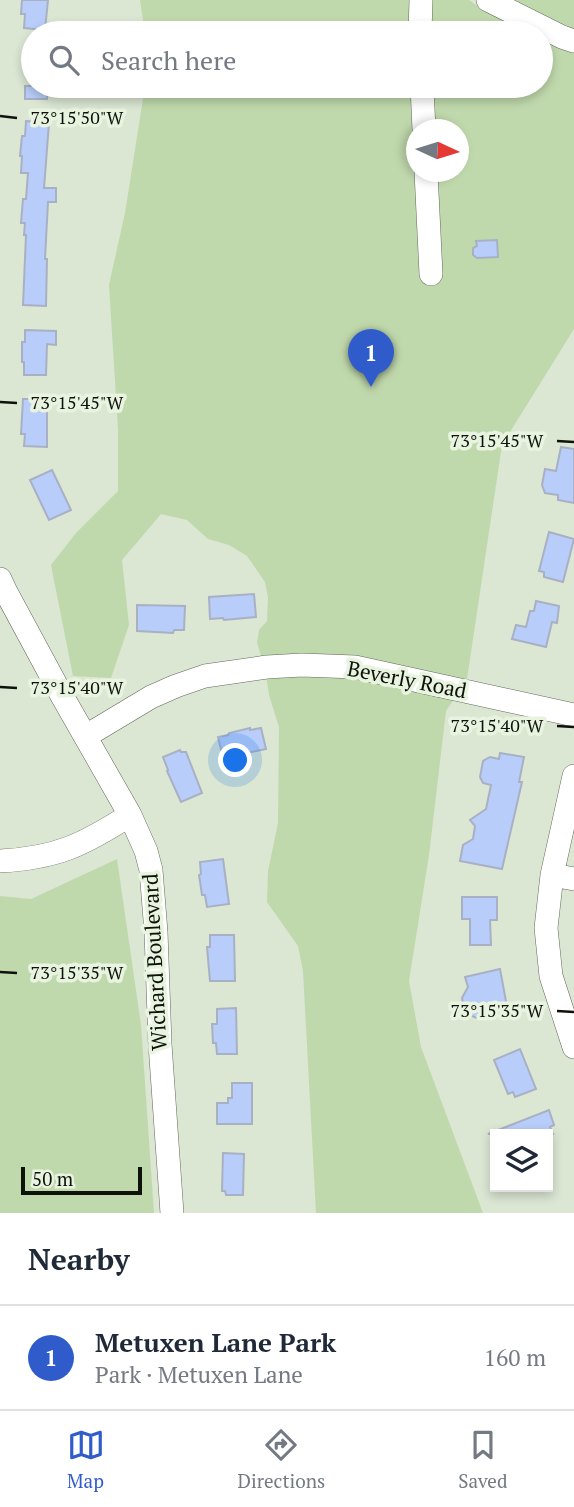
<!DOCTYPE html>
<html lang="en">
<head>
<meta charset="utf-8">
<style>
	body { margin:0; font-family:"PT Serif",serif; background:#f6f6f7; color:#1f2937 }
	.controls { position:absolute; right:21px; bottom:21px; display:grid; overflow:hidden; border-radius:0px; box-shadow:0 4px 10px #0003 }
	.controls button { width:63px; height:63px; display:grid; place-items:center; padding:0; border:0; border-bottom:2px solid #e0e1e3; background:#fff; color:#1f2937; font:35px sans-serif }
	.compass { position:absolute; left:406px; top:119px; width:63px; height:63px; border-radius:50%; background:#fff; box-shadow:0 4px 10px #0003; rotate:94deg }
	.scale { position:absolute; left:21px; bottom:18px; width:121px; box-sizing:border-box; padding-left:7px; border:4px solid #0e120b; border-top:0; font-size:19px; line-height:24px; white-space:nowrap; color:#0e120b; -webkit-text-stroke:5px #e8f3e0; paint-order:stroke }
	.you { position:absolute; left:236px; top:761px; width:24px; height:24px; margin:-18px; border:5px solid #fff; border-radius:50%; background:#1a73e8; box-shadow:0 0 0 10px #1a73e833 }
	.badge { display:grid; place-items:center; width:46px; height:46px; border-radius:50%; background:#305bca; color:#fff; font-size:23px; font-weight:700 }
	.pin { position:absolute; translate:-50% -58px; filter:drop-shadow(0 2px 4px #0008) }
	.pin::after { content:''; position:absolute; top:37px; width:24px; height:21px; background:inherit; clip-path:polygon(0 0,100% 0,50% 100%) }
	.list { margin:0; padding:0; list-style:none }
	h2 { display:flex; justify-content:space-between; align-items:center; height:91px; margin:0; padding:0 28px; font-size:30px }
	h2 small { font-size:23px; font-weight:400; color:#747a83 }
	.list li { display:grid; grid-template-columns:46px 1fr auto; gap:21px; align-items:center; box-sizing:border-box; height:105px; padding:0 28px; border-top:2px solid #e0e1e3 }
	.list b { display:block; font-size:26px; white-space:nowrap }
	.list p { margin:0; font-size:23px; white-space:nowrap; color:#747a83 }
	.list em { font-size:23px; font-style:normal; color:#747a83 }
	.icon { flex:none; width:38px; height:38px; fill:none; stroke:currentColor; stroke-width:2; stroke-linecap:round; stroke-linejoin:round }
	.map { position:relative; flex:none; width:574px; height:1213px; overflow:hidden }
	.search { position:absolute; background:#fff; box-shadow:0 4px 10px #0003; left:21px; right:21px; top:21px; height:77px; display:flex; align-items:center; gap:18px; box-sizing:border-box; padding:0 24px; border-radius:38px; color:#747a83; font-size:26px }
	.sheet { height:196px; background:#fff }
	nav { display:flex; justify-content:space-around; align-items:center; box-sizing:border-box; height:98px; border-top:2px solid #e0e1e3; background:#fff; font-size:19px; color:#747a83 }
	nav a { display:grid; justify-items:center; gap:4px }
	nav .on { color:#305bca }
	.map>svg:first-child { display:block }
	.green { fill:#c0d9ac; fill-rule:evenodd }
	.building { fill:#b8cdf9; stroke:#a8b1c4; stroke-width:2 }
	.lines { fill:none; stroke-linecap:round; stroke-linejoin:round }
	.minor-casing { stroke:#606958; stroke-width:24 }
	.minor { stroke:#fff; stroke-width:23 }
	.ticks { fill:none; stroke:#0e120b; stroke-width:2.5 }
	.labels { text-anchor:middle; stroke-width:7; stroke-linejoin:round; paint-order:stroke }
	.street-label { font-size:21px; fill:#0e120b; stroke:#e8f3e0 }
	.ticks-label { font-size:18px; text-anchor:middle; fill:#0e120b; stroke:#e8f3e0; stroke-width:7; stroke-linejoin:round; paint-order:stroke }
</style>
</head>
<body>
<div class="map">
<svg width="574" height="1213" viewBox="0 0 574 1213">
	<rect width="100%" height="100%" fill="#dbe6d3"/>
	<path class="green" d="M140 0H469L485 11 533 33H145Z
		M515 0H574V28L538 16Z
		M541 37 574 48V329L502 445 467 679 446 711 429 855 409 981 421 1047 483 1213H316L303 971 298 946 267 902 268 871 278 823 279 727 269 695 266 674 257 642 259 630 267 621 268 598 265 582 247 556 229 545 208 539 187 520 161 514 122 560 129 625 111 678 73 676 51 565 76 533 118 491V429L109 285 125 213 145 86H541ZM416 130H458V172H416Z
		M117 859 141 1025 154 1213H0V896L31 899Z"/>
	<path class="building" d="M22 0H48L45 30 24 28 25 14H21Z
		M25 86H47V99H25Z
		M26 121 49 123 44 188H56V202H48L45 259H47L46 306 23 305 26 235H24L25 223H21L23 199H26L28 173H21L22 156H20L22 136H25Z
		M497 240 498 257 477 258 473 255V248L477 246 476 241Z
		M25 330 56 331V345L47 344 46 375H24V362H22V342H25Z
		M23 399H47V447L24 446 25 434H21Z
		M561 447 574 449V503L558 500V495L545 493 542 485 545 469 556 471Z
		M52 470 71 510 49 520 30 480Z
		M549 532 574 539 563 582 544 577V572L539 571Z
		M254 594 256 617 224 620 223 618 210 619 209 597Z
		M536 601 559 606 557 623 552 622 546 647 512 639 516 625 526 627 530 611H534Z
		M137 605 185 606 184 630H174L173 633 137 631Z
		M250 728V730L261 728 266 749 223 758 218 737 228 735 229 733Z
		M180 750 181 752H186L202 793 181 802 167 771 168 770 163 757Z
		M500 753 524 757 519 782H522L502 869 460 861 463 845 473 839 475 826 470 820 486 809 491 785 483 783 480 777 483 761 490 757 499 759Z
		M223 859 229 904 207 907 205 895H202L199 875 201 874 200 862Z
		M462 897H497V920H490L491 945H470V919H462Z
		M210 935H234L235 981H210L207 947H210Z
		M500 969 508 1012 477 1018 466 1014 464 1011 462 998 468 987 465 977Z
		M236 1008 237 1054H217L216 1043H213L212 1024H217V1009Z
		M520 1049 536 1089 515 1097 513 1092 508 1094 494 1060Z
		M232 1083H252V1124H217V1103H228V1098H232Z
		M549 1110 554 1125 550 1127 553 1134H488Z
		M223 1153 244 1154 243 1195H226L225 1191H222Z"/>
	<g class="lines">
		<defs>
			<path id="minor" d="M488 0 562 37 574 41
				M420 33 421 0
				M422 86 424 130
				M426 172 431 274
				M0 579 6 592 61 694 130 815 146 851 151 870 156 932 160 1044 172 1213
				M86 736 151 697 176 686 205 676 267 667 302 665 355 667 574 715
				M574 776 552 875 546 928 551 976 574 1047
				M0 861C57 858 83 845 130 815
				M552 875 574 879"/>
		</defs>
		<use href="#minor" class="minor-casing"/>
		<use href="#minor" class="minor"/>
	</g>
	<path class="ticks" d="M0 116 17 118M0 402 17 403M557 441 574 442M0 687 17 688M557 726 574 727M0 972 17 973M557 1011 574 1012"/>
	<g class="labels">
		<g class="street-label">
			<text transform="translate(407 680) rotate(11)" y="7">Beverly Road</text>
			<text transform="translate(155 962) rotate(-93)" y="7">Wichard Boulevard</text>
		</g>
	</g>
	<g class="ticks-label">
		<text x="77" y="124">73°15'50"W</text>
		<text x="77" y="409">73°15'45"W</text>
		<text x="497" y="447">73°15'45"W</text>
		<text x="77" y="694">73°15'40"W</text>
		<text x="497" y="732">73°15'40"W</text>
		<text x="77" y="979">73°15'35"W</text>
		<text x="497" y="1017">73°15'35"W</text>
	</g>
</svg>
<div class="controls">
<button><svg class="icon" aria-label="layers" viewBox="0 0 24 24"><path d="M12 4l9 5-9 5-9-5zM3 14l9 5 9-5"/></svg></button>
</div>
<svg class="compass" viewBox="-18 -18 36 36"><path d="M0-13l5 13h-10z" fill="#e53935"/><path d="M0 13l5-13h-10z" fill="#747a83"/></svg>
<div class="scale">50 m</div>
<div class="you"></div>
<div class="pin badge" style="left:371px;top:387px">1</div>
<div class="search"><svg class="icon" aria-label="search" viewBox="0 0 24 24"><circle cx="10" cy="10" r="6"/><path d="M15 15l6 6"/></svg>Search here</div>
</div>
<section class="sheet">
<h2>Nearby<small></small></h2>
<ul class="list">
<li><span class="badge">1</span><div><b>Metuxen Lane Park</b><p>Park · Metuxen Lane</p></div><em>160 m</em></li>
</ul>
</section>
<nav>
<a class="on"><svg class="icon" aria-label="map" viewBox="0 0 24 24"><path d="M3 6l6-2 6 2 6-2v14l-6 2-6-2-6 2zM9 4v14M15 6v14"/></svg>Map</a>
<a><svg class="icon" aria-label="directions" viewBox="0 0 24 24"><path d="M12 3l9 9-9 9-9-9zM9 14v-3h6M13 9l2 2-2 2"/></svg>Directions</a>
<a><svg class="icon" aria-label="saved" viewBox="0 0 24 24"><path d="M7 4h10v16l-5-4-5 4z"/></svg>Saved</a>
</nav>
</body>
</html>
